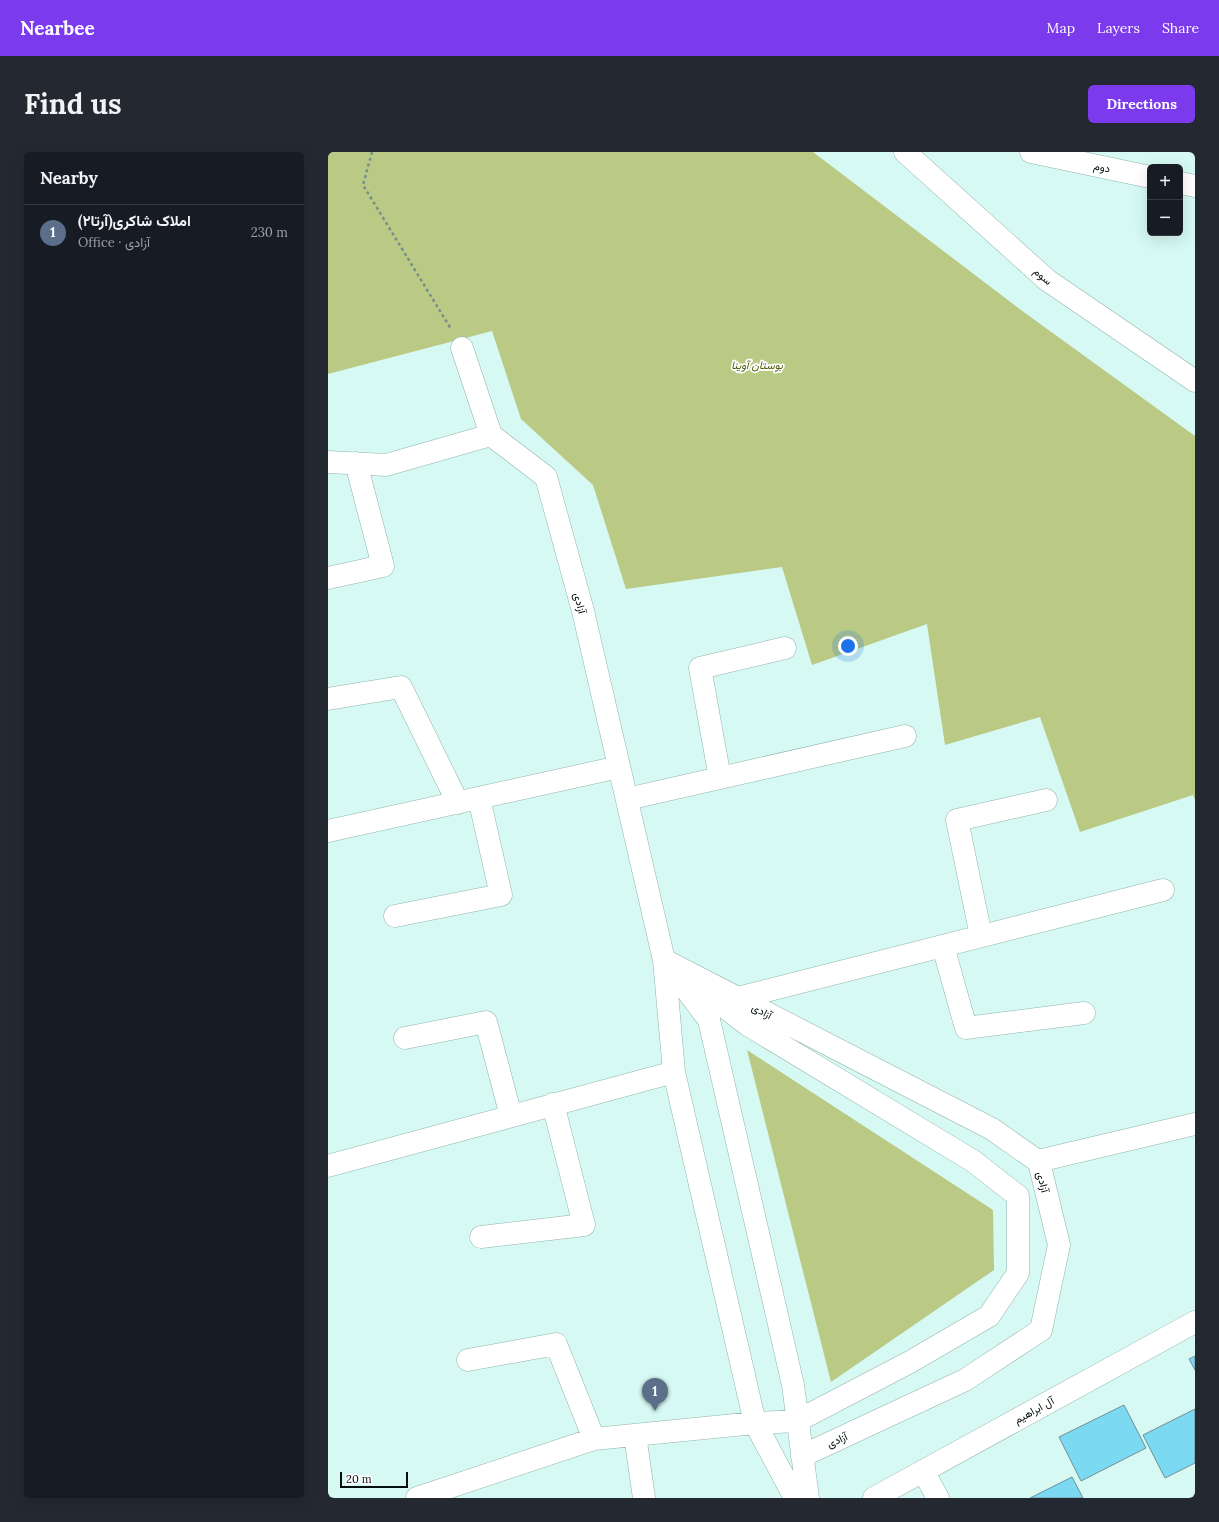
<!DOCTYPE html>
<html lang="en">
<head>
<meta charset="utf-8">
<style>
	body { margin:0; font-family:Lora,Vazirmatn,serif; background:#242831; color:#f1f3f6 }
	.controls { position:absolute; right:12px; top:12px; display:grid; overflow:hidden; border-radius:6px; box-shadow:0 4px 16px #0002 }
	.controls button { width:36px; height:36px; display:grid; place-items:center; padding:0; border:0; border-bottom:1px solid #363941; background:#171b24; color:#f1f3f6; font:20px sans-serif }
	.scale { position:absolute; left:12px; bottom:10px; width:68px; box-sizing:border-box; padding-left:4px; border:2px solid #040f0d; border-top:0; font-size:11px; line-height:14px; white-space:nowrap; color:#040f0d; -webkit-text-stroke:3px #fff; paint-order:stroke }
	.you { position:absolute; left:520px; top:494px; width:14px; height:14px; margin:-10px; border:3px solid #fff; border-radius:50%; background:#1a73e8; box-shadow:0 0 0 6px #1a73e833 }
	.badge { display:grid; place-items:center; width:26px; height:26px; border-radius:50%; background:#7c3aed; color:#fff; font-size:13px; font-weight:700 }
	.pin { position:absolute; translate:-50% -33px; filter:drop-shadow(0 1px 2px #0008) }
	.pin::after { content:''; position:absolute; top:21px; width:14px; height:12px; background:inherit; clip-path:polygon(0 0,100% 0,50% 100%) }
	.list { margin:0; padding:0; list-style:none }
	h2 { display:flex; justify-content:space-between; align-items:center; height:52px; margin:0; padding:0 16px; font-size:17px }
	h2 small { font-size:13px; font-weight:400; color:#9ea1a6 }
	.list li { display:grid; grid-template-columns:26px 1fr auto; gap:12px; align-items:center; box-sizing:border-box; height:56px; padding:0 16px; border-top:1px solid #363941 }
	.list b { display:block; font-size:15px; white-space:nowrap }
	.list p { margin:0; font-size:13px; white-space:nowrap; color:#9ea1a6 }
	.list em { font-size:13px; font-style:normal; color:#9ea1a6 }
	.map { position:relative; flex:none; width:867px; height:1346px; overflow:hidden; border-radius:6px }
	header { display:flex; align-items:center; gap:24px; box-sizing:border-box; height:56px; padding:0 20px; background:#7c3aed; color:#fff }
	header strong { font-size:19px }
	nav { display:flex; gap:22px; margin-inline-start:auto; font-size:14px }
	.intro { display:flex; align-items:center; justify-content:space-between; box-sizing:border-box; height:96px; padding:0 24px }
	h1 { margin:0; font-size:28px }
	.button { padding:10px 18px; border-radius:6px; background:#7c3aed; color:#fff; font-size:14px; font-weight:700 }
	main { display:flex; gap:24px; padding:0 24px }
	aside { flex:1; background:#171b24; border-radius:6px; box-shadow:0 4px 16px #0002 }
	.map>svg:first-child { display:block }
	.green { fill:#bac984 }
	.building { fill:#7cd9f2; stroke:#708f98 }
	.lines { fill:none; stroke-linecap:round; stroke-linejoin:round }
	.street-casing { stroke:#91b3ad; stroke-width:23 }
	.secondary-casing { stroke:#91b3ad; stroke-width:23 }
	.path { stroke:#778f8b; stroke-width:2.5; stroke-dasharray:3 3; stroke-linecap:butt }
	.street { stroke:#fff; stroke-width:22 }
	.secondary { stroke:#fff; stroke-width:22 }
	.labels { text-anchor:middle; stroke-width:3.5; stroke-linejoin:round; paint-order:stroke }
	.street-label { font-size:11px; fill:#040f0d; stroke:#fff }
	.park-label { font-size:11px; font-style:italic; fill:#4f5b08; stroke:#fff }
</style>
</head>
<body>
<header>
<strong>Nearbee</strong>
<nav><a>Map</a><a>Layers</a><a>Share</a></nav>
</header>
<div class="intro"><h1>Find us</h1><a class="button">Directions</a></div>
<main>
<aside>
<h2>Nearby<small></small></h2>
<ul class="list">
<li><span class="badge" style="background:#5c6f8a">1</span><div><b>املاک شاکری(آرتا۲)</b><p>Office · آزادی</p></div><em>230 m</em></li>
</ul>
</aside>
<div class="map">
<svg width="867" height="1346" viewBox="0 0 867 1346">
	<rect width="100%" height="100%" fill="#d6f9f3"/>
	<path class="green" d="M0 0H485L697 161 867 284V648L865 643 752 680 712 565 617 593 599 472 484 513 454 415 298 437 265 333 193 267 164 179 0 222Z
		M419 898 665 1058 666 1118 503 1230Z"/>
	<path class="building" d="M867 1204V1218L861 1207Z
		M796 1253 818 1296 753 1329 731 1285Z
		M867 1257V1311L837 1326 815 1283Z
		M744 1325 755 1346H702Z"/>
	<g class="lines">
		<defs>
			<path id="street" d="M577 0 719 128 867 229
				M703 0 822 25
				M852 31 867 34
				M134 196 163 283
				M0 310 58 313 163 283 218 325 255 459 336 808 664 977 711 1010 731 1093 713 1178 637 1228 474 1304
				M0 426 55 414 28 311
				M0 547 73 535 130 651
				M392 626 372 516 457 496
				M299 647 577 584
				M0 679 291 615
				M67 764 173 743 151 646
				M653 784 629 668 718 648
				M615 794 638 876 756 861
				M410 846 835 738
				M77 886 158 870 183 964
				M710 1009 867 972
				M0 1014 346 920
				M153 1085 256 1073 225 952
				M140 1208 228 1192 266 1287
				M307 1283 316 1346
				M595 1319 610 1346
				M89 1346 266 1287 427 1271 469 1269 582 1210 661 1164 690 1121V1044L645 1009 420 873 378 841
				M467 1346 427 1271 346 920 336 808 381 868 465 1233 480 1346"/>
			<path id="secondary" d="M546 1346 867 1170"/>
		</defs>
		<use href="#street" class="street-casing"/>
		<use href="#secondary" class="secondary-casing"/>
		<path class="path" d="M44 0 35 33 123 177"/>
		<use href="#street" class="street"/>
		<use href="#secondary" class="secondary"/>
	</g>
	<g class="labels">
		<g class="street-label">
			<text transform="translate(774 15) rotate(12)" y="4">دوم</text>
			<text transform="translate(715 124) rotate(40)" y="4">سوم</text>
			<text transform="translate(252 451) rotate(75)" y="4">آزادی</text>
			<text transform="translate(434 859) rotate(27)" y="4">آزادی</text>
			<text transform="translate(715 1030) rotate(76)" y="4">آزادی</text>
			<text transform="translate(706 1258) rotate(-29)" y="4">آل ابراهیم</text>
			<text transform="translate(509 1288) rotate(-25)" y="4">آزادی</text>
		</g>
		<g class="park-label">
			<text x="429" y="217">بوستان آوینا</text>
		</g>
	</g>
</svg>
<div class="controls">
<button>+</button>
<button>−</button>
</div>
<div class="scale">20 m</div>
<div class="you"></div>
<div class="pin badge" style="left:327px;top:1259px;background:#5c6f8a">1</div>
</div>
</main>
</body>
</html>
